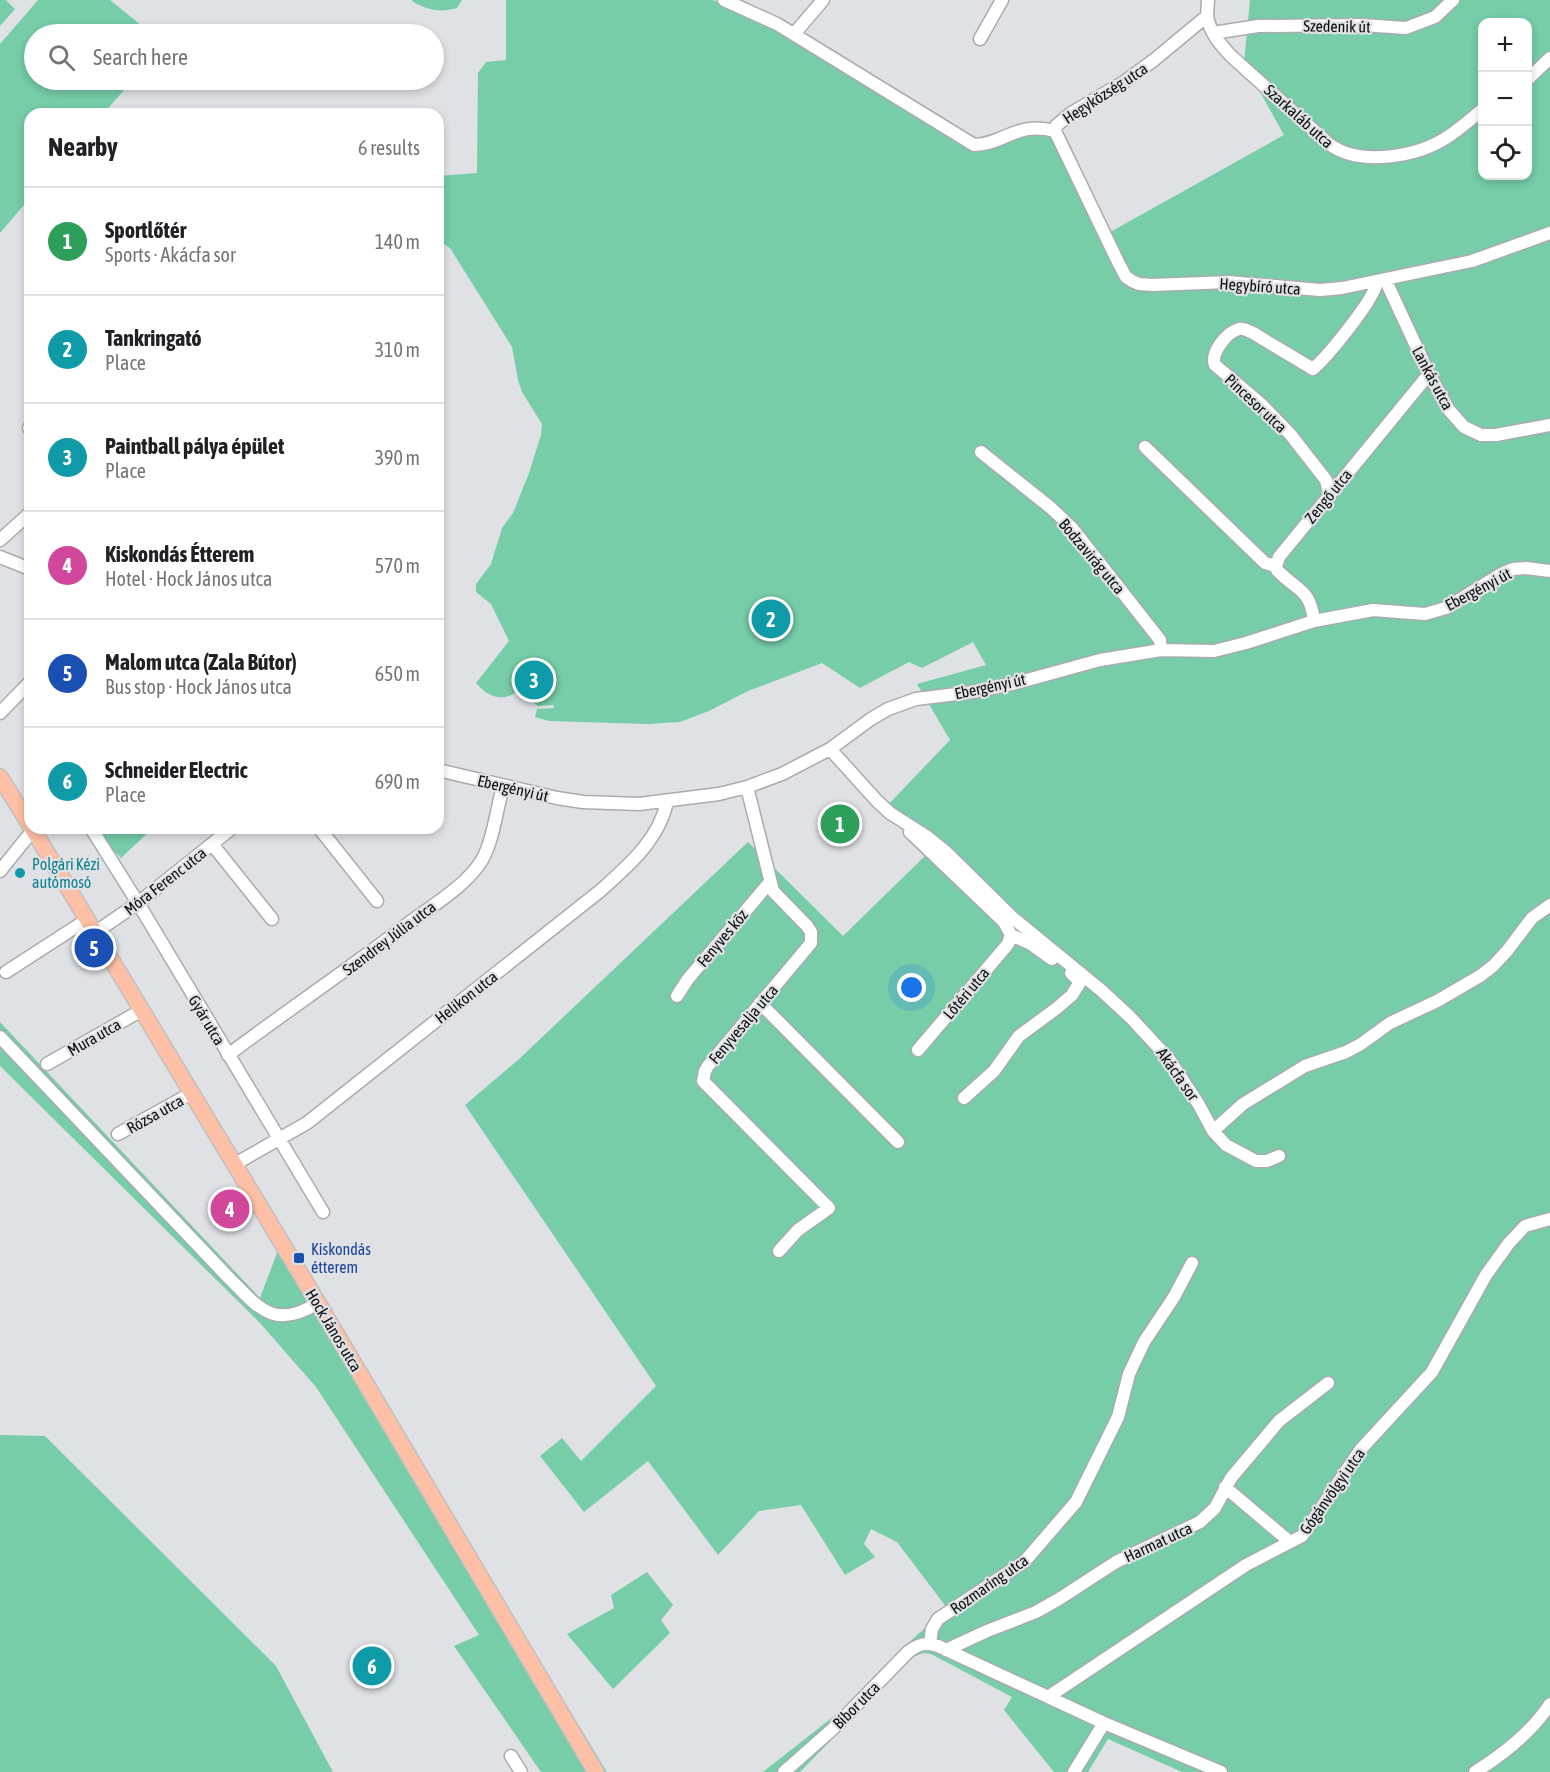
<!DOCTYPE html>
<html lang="en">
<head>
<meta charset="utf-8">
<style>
	body { margin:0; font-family:"Asap Condensed",sans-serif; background:#f6f6f6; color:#202124 }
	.controls { position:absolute; right:18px; top:18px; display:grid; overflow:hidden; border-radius:12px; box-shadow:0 3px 9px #0003 }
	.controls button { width:54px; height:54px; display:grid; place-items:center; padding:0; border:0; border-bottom:2px solid #e0e0e0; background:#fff; color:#202124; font:30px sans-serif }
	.you { position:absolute; left:912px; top:988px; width:21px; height:21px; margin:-15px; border:4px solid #fff; border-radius:50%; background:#1a73e8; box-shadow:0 0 0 9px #1a73e833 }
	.badge { display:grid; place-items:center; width:39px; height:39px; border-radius:50%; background:#0b8043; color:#fff; font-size:20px; font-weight:700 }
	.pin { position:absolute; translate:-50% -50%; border:3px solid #fff; box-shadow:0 2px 6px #0006 }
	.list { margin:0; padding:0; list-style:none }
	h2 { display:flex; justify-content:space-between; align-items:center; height:78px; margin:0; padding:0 24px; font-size:26px }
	h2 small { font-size:20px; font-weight:400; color:#757577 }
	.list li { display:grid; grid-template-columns:39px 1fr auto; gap:18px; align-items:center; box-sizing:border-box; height:108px; padding:0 24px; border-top:2px solid #e0e0e0 }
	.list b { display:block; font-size:22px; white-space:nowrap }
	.list p { margin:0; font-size:20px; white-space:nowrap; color:#757577 }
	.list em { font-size:20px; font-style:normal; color:#757577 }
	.icon { flex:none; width:33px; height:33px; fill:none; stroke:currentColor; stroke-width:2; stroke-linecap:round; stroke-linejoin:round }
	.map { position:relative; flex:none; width:1550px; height:1772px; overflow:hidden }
	.search { position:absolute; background:#fff; box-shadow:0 3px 9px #0003; left:24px; top:24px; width:420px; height:66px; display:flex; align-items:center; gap:15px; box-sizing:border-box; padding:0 21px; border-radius:33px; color:#757577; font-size:22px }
	.panel { position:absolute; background:#fff; box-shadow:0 3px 9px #0003; left:24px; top:108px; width:420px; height:726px; border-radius:18px }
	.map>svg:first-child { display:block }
	.green { fill:#76cda8; fill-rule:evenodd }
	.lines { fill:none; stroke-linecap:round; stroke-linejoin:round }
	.minor-casing { stroke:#a9abaf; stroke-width:15 }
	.major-casing { stroke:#c0c0c0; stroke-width:18 }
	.minor { stroke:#fff; stroke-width:12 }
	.major { stroke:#fdbfa5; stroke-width:15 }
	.culture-dot { fill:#0f9aa8; stroke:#e0e1e5; stroke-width:2 }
	.transit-dot { fill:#1a4fb4; stroke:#e0e1e5; stroke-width:2 }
	.labels { text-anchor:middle; stroke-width:4.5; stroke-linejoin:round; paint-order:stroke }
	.street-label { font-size:16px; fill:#0c0d0e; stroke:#e0e1e5 }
	.culture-label { font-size:16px; fill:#0d838f; stroke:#e0e1e5; text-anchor:start }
	.transit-label { font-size:16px; fill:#164399; stroke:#e0e1e5; text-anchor:start }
</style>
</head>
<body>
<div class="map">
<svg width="1550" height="1772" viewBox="0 0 1550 1772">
	<rect width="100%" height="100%" fill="#e0e1e5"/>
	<path class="green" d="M0 0H6L15 9 0 26Z
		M38 0H110L152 34H34V80H133L103 114H30V198L0 233V44Z
		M413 0H462L457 8C440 13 427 10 412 1Z
		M506 0H713L783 31 974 149C999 141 1036 122 1058 143L1103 236 1284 135 1244 63 1250 0H1550V1772H1182L1108 1739 1088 1772H1054L1004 1710 1012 1697 931 1654 923 1653 911 1658 800 1772H763L843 1709 894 1656 947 1608 897 1542 871 1529 864 1544 875 1557 845 1575 801 1505 759 1511 718 1555 648 1461 584 1512 540 1456 562 1438 581 1461 656 1386 465 1105 518 1060 748 842 843 936 928 853 884 809 950 740 917 684 986 665 973 642 922 668 909 662 860 688 822 663 748 691 709 711 680 722 647 724 549 721 535 717 537 709 554 708 553 705 538 706 527 698 551 668 542 661C530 676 515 706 491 695 485 693 480 687 476 683L509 641 491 604 476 592V584L491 564 502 528 513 513 529 473 541 435 542 424 522 392 518 380 512 347 450 248 438 240V176L477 173 478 73 486 62 506 60ZM1482 22H1528V176H1482Z
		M97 828H153L121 858 106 843Z
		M0 1022 260 1298 283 1237 607 1772H541L454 1646 479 1635 316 1387 260 1323 0 1066Z
		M0 1435 45 1436 276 1666 333 1772H0Z
		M647 1572 673 1605 661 1620 670 1633 613 1689 567 1634 614 1608 611 1595Z"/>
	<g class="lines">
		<defs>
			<path id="minor" d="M724 0 777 24 974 145C1005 144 1016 121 1055 131L1056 126 1070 114 1124 82 1154 60 1207 16 1208 0
				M1207 16C1210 33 1220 44 1231 56L1329 144C1360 167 1418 157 1449 136 1461 128 1471 119 1482 110
				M1213 33 1258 26 1362 25 1406 28 1435 17 1453 0
				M794 34 823 0
				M980 39 1002 0
				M1528 79 1550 58
				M1055 131 1118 262 1126 277 1132 281 1139 284 1152 285 1229 282 1320 290 1342 288 1472 261 1550 233
				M1385 279 1429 374 1449 410 1464 427 1481 435H1496L1550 425
				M29 428 30 429
				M1145 447 1265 563 1276 566
				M981 452 1051 508 1072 528 1160 640 1161 650
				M1329 494 1326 480 1290 434 1261 404 1215 365C1210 353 1227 332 1239 329 1244 328 1248 331 1253 333L1313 369C1327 357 1376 298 1377 281
				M0 540 30 513
				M0 557 30 569
				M1314 621C1310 588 1298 592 1277 570L1276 566 1279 557 1429 374
				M0 713 30 682
				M830 749 877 801 890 813 926 836 946 852 1013 918 1102 991 1131 1018 1169 1059 1199 1105 1213 1131 1226 1145 1256 1161H1267L1279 1156
				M438 770 557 798 583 802 639 804 719 794 747 787 782 774 830 749 871 719 888 709 916 699 973 692 1012 684 1100 660 1161 650 1214 651 1246 643 1314 621 1373 610 1425 614 1446 608 1501 574 1513 569 1526 568 1550 571
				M747 787 773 891 807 926 811 932V943L708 1066 705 1071 703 1081 829 1208 798 1230 779 1251
				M91 828 138 903 323 1212
				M319 828 377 901
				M910 832 1004 922 1011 935 1031 944 1052 959
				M212 844 272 919
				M0 871 33 830
				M96 932 138 903 232 828
				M6 972 88 919
				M677 996 688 979 770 882
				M760 1003 898 1142
				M0 1037 227 1276C258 1307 273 1331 318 1303
				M918 1050 1008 944 1011 935
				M228 1055C288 1010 350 968 409 923 432 906 467 885 482 860 493 841 497 808 503 786
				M47 1064 142 1010
				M964 1098 994 1071 1019 1036 1057 1008 1072 995 1080 982 1071 973
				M1213 1131 1243 1104 1305 1066 1346 1052 1361 1044 1390 1023 1437 1001 1480 976 1493 966 1507 951 1532 918 1550 905
				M118 1134 192 1093
				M235 1164 307 1123 600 891C628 866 660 839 667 801
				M1225 1487 1290 1542
				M930 1644 932 1629 938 1619 1025 1561 1076 1502 1118 1417 1129 1374 1144 1342 1174 1297 1192 1263
				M946 1650 987 1631 1036 1612 1059 1599 1116 1562 1200 1522 1215 1508 1231 1478 1279 1421 1328 1383
				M1048 1697 1246 1565 1302 1536 1361 1449 1432 1372 1486 1275 1509 1243 1525 1226 1550 1219
				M511 1756 521 1772
				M784 1772 836 1726 908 1652C918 1644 926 1642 938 1646L1104 1723 1221 1772
				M1074 1772 1104 1723
				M1475 1772C1504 1754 1531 1733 1550 1704"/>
			<path id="major" d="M0 777 30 825
				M32 828 318 1303 596 1772"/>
		</defs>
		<use href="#minor" class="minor-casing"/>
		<use href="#major" class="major-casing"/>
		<use href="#minor" class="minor"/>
		<use href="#major" class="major"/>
	</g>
	<circle class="culture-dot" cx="20" cy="873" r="6"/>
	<rect class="transit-dot" x="293" y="1252" width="12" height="12" rx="3"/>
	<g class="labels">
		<g class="street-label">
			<text transform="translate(1337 26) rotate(1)" y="6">Szedenik út</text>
			<text transform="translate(1105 93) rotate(-33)" y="6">Hegyközség utca</text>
			<text transform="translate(1299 116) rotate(42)" y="6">Szarkaláb utca</text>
			<text transform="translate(1260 286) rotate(4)" y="6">Hegybíró utca</text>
			<text transform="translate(1433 378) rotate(62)" y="6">Lankás utca</text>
			<text transform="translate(1256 403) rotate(43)" y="6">Pincesor utca</text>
			<text transform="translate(1328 496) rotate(-51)" y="6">Zengő utca</text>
			<text transform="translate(1092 556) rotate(50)" y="6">Bodzavirág utca</text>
			<text transform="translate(1478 589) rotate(-28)" y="6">Ebergényi út</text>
			<text transform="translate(990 686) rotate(-12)" y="6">Ebergényi út</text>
			<text transform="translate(513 788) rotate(13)" y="6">Ebergényi út</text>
			<text transform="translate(165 881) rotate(-38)" y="6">Móra Ferenc utca</text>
			<text transform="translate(389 938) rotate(-37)" y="6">Szendrey Júlia utca</text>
			<text transform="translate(722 938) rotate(-50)" y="6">Fenyves köz</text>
			<text transform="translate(966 993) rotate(-50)" y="6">Lőtéri utca</text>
			<text transform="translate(466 997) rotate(-38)" y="6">Helikon utca</text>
			<text transform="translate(207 1020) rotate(59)" y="6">Gyár utca</text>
			<text transform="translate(743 1024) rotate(-50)" y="6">Fenyvesalja utca</text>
			<text transform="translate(94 1037) rotate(-30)" y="6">Mura utca</text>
			<text transform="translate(1178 1074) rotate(55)" y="6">Akácfa sor</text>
			<text transform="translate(155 1114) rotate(-29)" y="6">Rózsa utca</text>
			<text transform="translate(334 1330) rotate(59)" y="6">Hock János utca</text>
			<text transform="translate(1332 1491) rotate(-55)" y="6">Gógánvölgyi utca</text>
			<text transform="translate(1158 1542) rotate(-25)" y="6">Harmat utca</text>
			<text transform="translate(989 1584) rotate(-35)" y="6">Rozmaring utca</text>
			<text transform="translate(856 1705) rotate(-45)" y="6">Bíbor utca</text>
		</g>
		<g class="culture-label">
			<text x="32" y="870">Polgári Kézi<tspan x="32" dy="18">autómosó</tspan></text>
		</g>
		<g class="transit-label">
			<text x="311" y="1255">Kiskondás<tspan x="311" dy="18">étterem</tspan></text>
		</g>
	</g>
</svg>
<div class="controls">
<button>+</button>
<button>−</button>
<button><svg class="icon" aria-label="locate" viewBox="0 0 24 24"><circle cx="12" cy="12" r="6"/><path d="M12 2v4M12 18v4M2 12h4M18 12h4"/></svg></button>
</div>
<div class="you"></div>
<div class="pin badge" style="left:840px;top:824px;background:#2e9e5b">1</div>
<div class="pin badge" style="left:771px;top:619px;background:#0f9aa8">2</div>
<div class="pin badge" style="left:534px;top:680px;background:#0f9aa8">3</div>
<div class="pin badge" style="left:230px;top:1209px;background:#d1479c">4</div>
<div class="pin badge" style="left:94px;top:948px;background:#1a4fb4">5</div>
<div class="pin badge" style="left:372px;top:1666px;background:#0f9aa8">6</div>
<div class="search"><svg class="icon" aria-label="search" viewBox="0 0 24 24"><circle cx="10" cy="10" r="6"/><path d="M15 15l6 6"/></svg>Search here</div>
<section class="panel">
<h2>Nearby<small>6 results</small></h2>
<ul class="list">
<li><span class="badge" style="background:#2e9e5b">1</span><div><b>Sportlőtér</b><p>Sports · Akácfa sor</p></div><em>140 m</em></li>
<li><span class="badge" style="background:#0f9aa8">2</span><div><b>Tankringató</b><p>Place</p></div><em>310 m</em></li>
<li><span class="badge" style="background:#0f9aa8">3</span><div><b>Paintball pálya épület</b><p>Place</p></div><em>390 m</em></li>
<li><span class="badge" style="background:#d1479c">4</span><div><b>Kiskondás Étterem</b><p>Hotel · Hock János utca</p></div><em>570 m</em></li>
<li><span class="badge" style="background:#1a4fb4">5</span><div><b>Malom utca (Zala Bútor)</b><p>Bus stop · Hock János utca</p></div><em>650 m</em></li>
<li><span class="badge" style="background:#0f9aa8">6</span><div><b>Schneider Electric</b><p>Place</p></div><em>690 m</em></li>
</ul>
</section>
</div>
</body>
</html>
